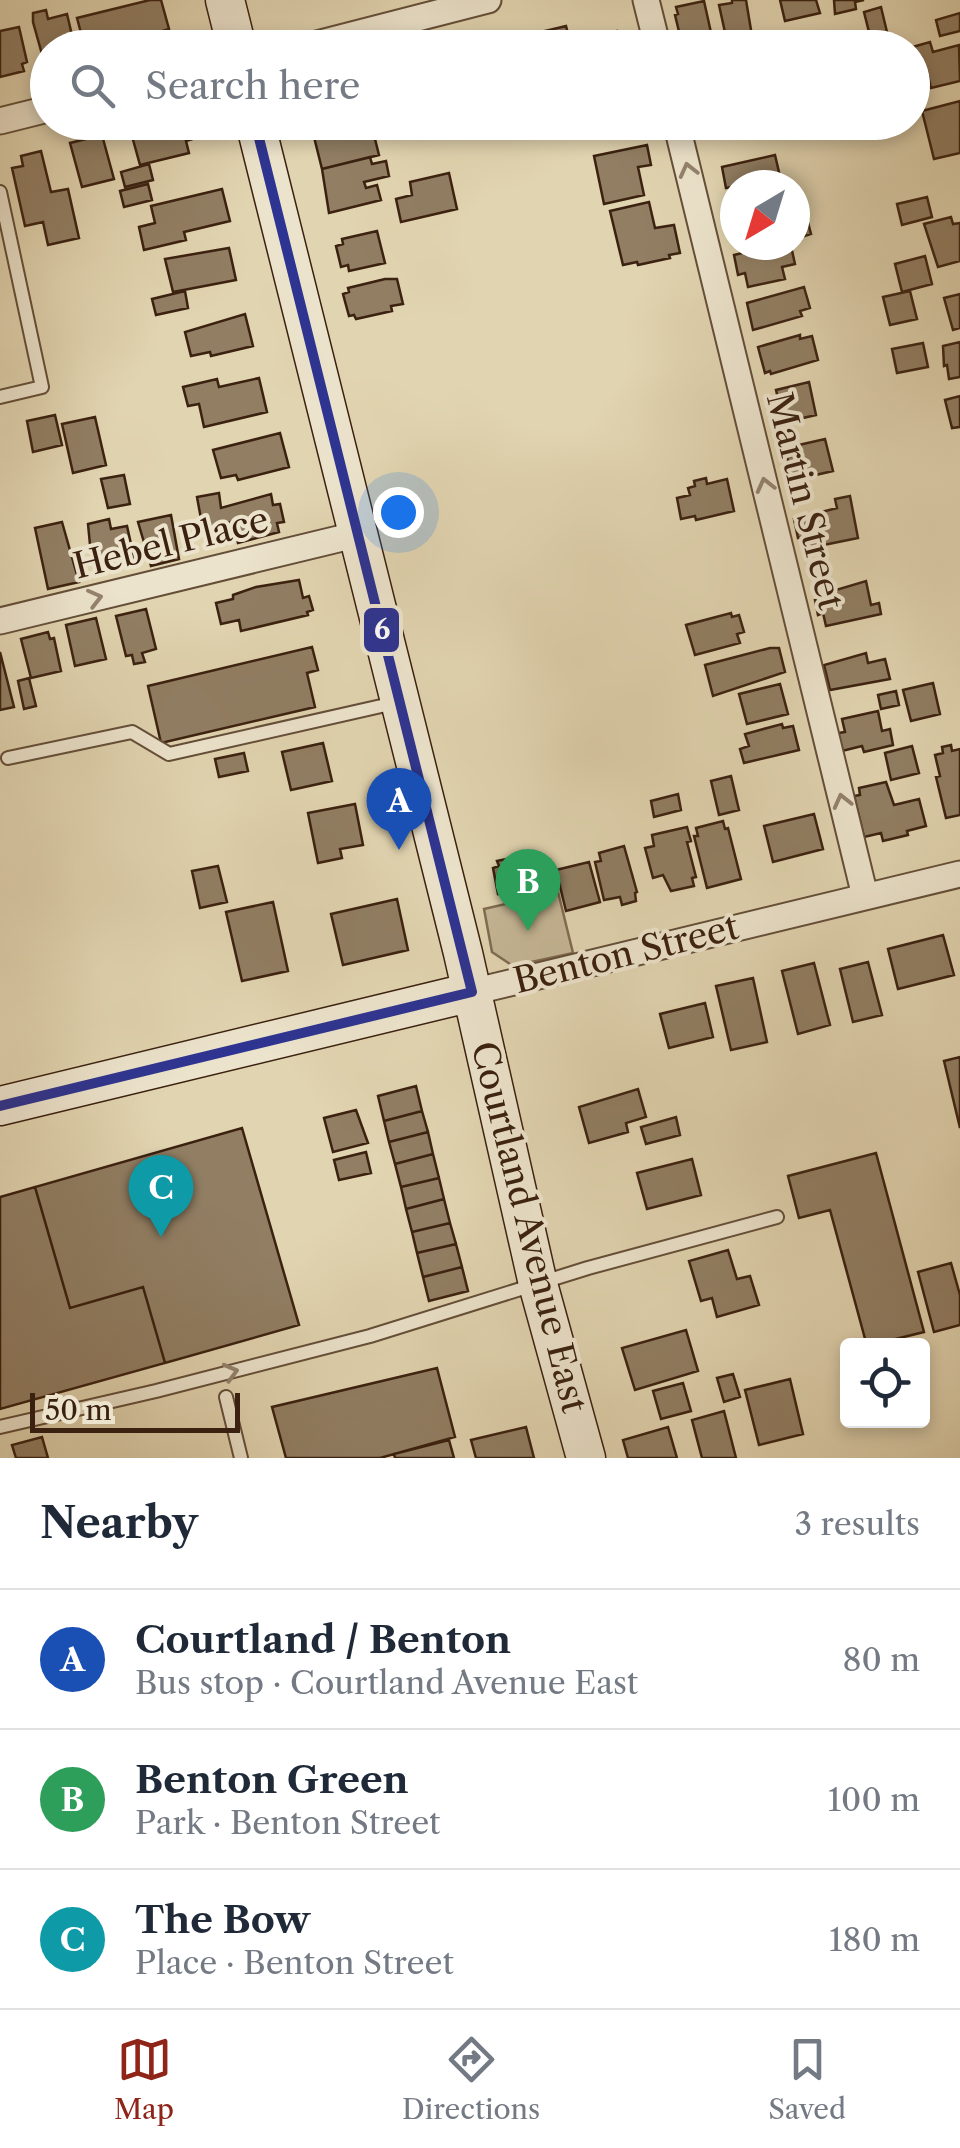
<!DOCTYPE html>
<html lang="en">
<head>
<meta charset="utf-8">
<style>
	body { margin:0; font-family:"Libre Caslon Text",serif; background:#f2f2f3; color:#1f2937 }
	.controls { position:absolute; right:30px; bottom:30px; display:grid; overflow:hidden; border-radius:10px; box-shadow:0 5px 15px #0003 }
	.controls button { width:90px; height:90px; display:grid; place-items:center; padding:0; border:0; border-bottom:2px solid #e0e1e3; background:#fff; color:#1f2937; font:50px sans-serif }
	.compass { position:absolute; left:720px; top:170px; width:90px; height:90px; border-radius:50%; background:#fff; box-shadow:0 5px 15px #0003; rotate:218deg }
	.scale { position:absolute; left:30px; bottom:25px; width:210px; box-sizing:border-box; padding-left:10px; border:5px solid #3b2110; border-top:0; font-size:28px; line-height:35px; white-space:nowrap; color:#3b2110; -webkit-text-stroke:8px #ece3cc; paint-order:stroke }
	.you { position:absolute; left:398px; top:512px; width:35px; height:35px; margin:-25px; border:8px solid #fff; border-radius:50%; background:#1a73e8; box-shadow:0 0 0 15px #1a73e833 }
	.badge { display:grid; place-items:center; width:65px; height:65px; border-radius:50%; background:#8f2418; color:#fff; font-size:32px; font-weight:700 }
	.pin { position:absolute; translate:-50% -82px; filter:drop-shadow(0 2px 5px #0008) }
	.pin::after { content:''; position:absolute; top:52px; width:35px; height:30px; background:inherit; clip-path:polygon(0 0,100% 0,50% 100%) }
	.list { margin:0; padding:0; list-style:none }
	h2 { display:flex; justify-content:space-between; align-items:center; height:130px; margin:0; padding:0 40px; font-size:42px }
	h2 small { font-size:32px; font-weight:400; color:#747a83 }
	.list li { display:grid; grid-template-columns:65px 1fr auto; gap:30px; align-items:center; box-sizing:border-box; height:140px; padding:0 40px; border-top:2px solid #e0e1e3 }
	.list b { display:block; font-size:38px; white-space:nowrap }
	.list p { margin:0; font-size:32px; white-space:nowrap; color:#747a83 }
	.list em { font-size:32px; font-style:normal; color:#747a83 }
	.icon { flex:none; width:55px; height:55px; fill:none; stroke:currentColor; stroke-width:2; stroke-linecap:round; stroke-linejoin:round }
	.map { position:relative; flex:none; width:960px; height:1458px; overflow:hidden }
	.search { position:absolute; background:#fff; box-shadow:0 5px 15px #0003; left:30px; right:30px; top:30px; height:110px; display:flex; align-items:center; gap:25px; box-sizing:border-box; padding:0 35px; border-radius:55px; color:#747a83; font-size:38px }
	.sheet { height:550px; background:#fff }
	nav { display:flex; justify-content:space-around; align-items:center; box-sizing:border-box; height:140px; border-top:2px solid #e0e1e3; background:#fff; font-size:28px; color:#747a83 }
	nav a { display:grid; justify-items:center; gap:5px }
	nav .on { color:#8f2418 }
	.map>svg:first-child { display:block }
	.green { fill:#c5b695; stroke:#806c52; stroke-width:2.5 }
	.building { fill:#917e63; stroke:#3b2110; stroke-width:2.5 }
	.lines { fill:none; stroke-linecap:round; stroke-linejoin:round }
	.service-casing { stroke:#644e38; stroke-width:16 }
	.minor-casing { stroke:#644e38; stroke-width:29 }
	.secondary-casing { stroke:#3b2110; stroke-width:41 }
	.service { stroke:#ece3cc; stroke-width:12 }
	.minor { stroke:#ece3cc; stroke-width:25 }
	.secondary { stroke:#ece3cc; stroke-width:38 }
	.bus-1-casing { stroke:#ece3cc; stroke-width:18 }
	.bus-1 { stroke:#2e3491; stroke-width:10 }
	.oneway { stroke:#94826e }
	.labels { text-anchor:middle; stroke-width:8; stroke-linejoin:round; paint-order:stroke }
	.street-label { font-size:35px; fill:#3b2110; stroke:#ece3cc }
	.line-badge { stroke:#ece3cc; stroke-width:4 }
	.badge-label { font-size:28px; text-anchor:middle; font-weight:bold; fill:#fff }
</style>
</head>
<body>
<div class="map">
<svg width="960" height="1458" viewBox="0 0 960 1458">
	<rect width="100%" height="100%" fill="#e1d4b0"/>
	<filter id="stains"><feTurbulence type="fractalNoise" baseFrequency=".002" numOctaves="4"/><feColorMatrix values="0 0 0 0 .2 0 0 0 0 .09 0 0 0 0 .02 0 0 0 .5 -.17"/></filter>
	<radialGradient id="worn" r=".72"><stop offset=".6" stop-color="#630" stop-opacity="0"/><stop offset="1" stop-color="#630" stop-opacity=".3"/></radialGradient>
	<path class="green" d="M558 892 573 953 513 966 492 952 484 909Z"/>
	<path class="building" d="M150 0H161L169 29 126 43 124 38 85 48 77 18Z
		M732 0H746L754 48 728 46 719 5 732 3Z
		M780 0H816L820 13 785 21Z
		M834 0H864L855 2 856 9 835 14Z
		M704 1 714 46 683 48 675 15 678 14 676 7Z
		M881 7 887 32 870 36 864 12Z
		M46 10 48 19 67 14 75 48H48V64L45 65 33 22V13Z
		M960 13V31L940 36 936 20Z
		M566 26 572 48H545L541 32Z
		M19 27 27 62 22 64 24 71 0 77V31Z
		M617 31 620 48H593L591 36Z
		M930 42 933 52 959 45 960 81 931 88 927 71 923 72 921 64 912 66V48H909Z
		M960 101V153L934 159 922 111Z
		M191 122 196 138 186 141 189 153 140 165 132 136Z
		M371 123 379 155 322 169 314 137Z
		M102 135 114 179 82 187 70 143Z
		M647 145 651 165 638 167 644 195 604 204 594 156Z
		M41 151 51 192 68 189 79 238 48 245 43 222 25 226 12 168 23 166 21 156Z
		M775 155 782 185H735V200L732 187 726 188 722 167Z
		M370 157 372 164 386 161 389 176 364 182 366 188 377 185 381 200 329 213 322 169Z
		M149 164 153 180 125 187 121 172Z
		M449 173 457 209 401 222 396 199 412 195 410 182Z
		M148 184 152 200 124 207 120 191Z
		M222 189 230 221 184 232 186 240 144 250 139 227 155 223 151 206Z
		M927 197 932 217 902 225 897 204Z
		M649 202 655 228 674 225 680 253 669 255 670 258 638 265 637 262 623 265 610 211Z
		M806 215 811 234 795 239V218Z
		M951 217 953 224 960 223V261L938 267 924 224Z
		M377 231 385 263 349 271 348 265 341 267 336 246 343 244 342 239Z
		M777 245 778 249 791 246 795 264 782 267 785 279 748 287 745 273 738 275 734 255Z
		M229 248 236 280 173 292 165 259Z
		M925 256 932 284 902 292 895 264Z
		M385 279H397L403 304 391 306 392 311 356 319 354 315 349 316 343 294 349 292 348 288Z
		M804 287 810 308 800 311 802 316 753 330 747 303Z
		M185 291 188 308 156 315 152 299Z
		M910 291 917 319 890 325 883 297Z
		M960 294V328L953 330 944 298Z
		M245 314 253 346 211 356 210 352 191 356 185 332Z
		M800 335V339L812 336 818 360 771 374 770 371 765 373 758 347Z
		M960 342V377L949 379 947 365 944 366 943 346Z
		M923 343 928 367 897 373 892 349Z
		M259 378 267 412 204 427 199 404 188 406 183 387 217 379 219 387Z
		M809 382 816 415 777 424 774 409 780 407 776 390Z
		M960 396V427L952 428 945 400Z
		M55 415 62 445 33 452 27 421Z
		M95 417 106 465 73 473 62 424Z
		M280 433 289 467 238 480 236 475 221 478 213 450Z
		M825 439 833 471 798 479 797 476 792 477 787 457 792 456 790 447Z
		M124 475 130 504 108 508 101 479Z
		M706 478 707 484 727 479 734 511 696 520 695 516 681 519 677 498 690 495 688 488 695 486 694 481Z
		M219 493 221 508 271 494 273 505 280 504 284 522 277 523 279 532 238 543 234 521 203 530 197 497Z
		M850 496 858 538 809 548 807 536 798 538 794 519 837 508 835 499Z
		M171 515 179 559 151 566 138 522Z
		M109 519 111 529 127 526 135 562 102 569 99 553 91 555 88 524Z
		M62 522 79 582 48 589 35 528Z
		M299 580 303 598 309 596 313 610 307 612 308 615 241 631 239 620 221 624 216 603 233 599V595L256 587Z
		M866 581 871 605 879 603 881 614 826 626 823 613 818 615 815 600 820 599 819 595Z
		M146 609 156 649 142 653 145 662 134 664 132 655 126 656 116 616Z
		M731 613 732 617 739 615 744 632 737 634 740 643 695 655 686 625Z
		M96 618 106 659 75 666 66 625Z
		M48 632 50 639 54 638 61 671 31 678 21 639Z
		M312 647 318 670 307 673 315 707 161 743 148 686Z
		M770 648H779L785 672 713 696 705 665Z
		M0 652 14 707 0 710Z
		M866 653 868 663 885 659 890 679 830 690 824 665Z
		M29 678 36 706 24 709 18 681Z
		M933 683 940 714 911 721 903 690Z
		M780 684 788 714 747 724 739 694Z
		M896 691 899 705 881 709 878 695Z
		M878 711 882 731 890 729 893 745 864 752 862 746 842 751 838 733 845 732 842 719Z
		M782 724 783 728 793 726 799 750 744 763 740 749 749 746 745 734Z
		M323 743 332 781 291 790 282 752Z
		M951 745 952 751 960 749V815L946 818 936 777 940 776 935 755 943 753 942 747Z
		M912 746 919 773 891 780 885 753Z
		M244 753 248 771 219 777 215 759Z
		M731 776 739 810 719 815 711 781Z
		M886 782 894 805 919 799 926 826 907 831 908 835 883 841 881 833 864 837 854 796 860 795 859 788Z
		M678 794 681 810 654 817 651 801Z
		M355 804 363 845 340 849 342 858 318 863 308 813Z
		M814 814 823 849 773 862 764 826Z
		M723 821 725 829 728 828 741 879 707 888 694 836H698L696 828Z
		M687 827 691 841 687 842 696 877 692 878 694 886 671 891 663 875 653 878 645 848 654 846 652 835Z
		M624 846 637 892 635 893 636 901 622 905 620 897 604 900 595 862 601 861 599 853Z
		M536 853 544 887 498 894 493 868 499 866 497 861Z
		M589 862 600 902 566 911 556 870Z
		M218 866 227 902 200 908 192 871Z
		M397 899 408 950 343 965 331 914Z
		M273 902 288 971 242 981 226 912Z
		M943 935 954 975 898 989 888 949Z
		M868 962 882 1015 853 1022 840 969Z
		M814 963 830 1025 798 1034 782 971Z
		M753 978 767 1042 731 1050 716 986Z
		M705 1003 713 1037 669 1048 660 1014Z
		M960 1057V1128L944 1061Z
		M416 1086 422 1111 384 1121 378 1096Z
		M638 1089 646 1117 626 1123 628 1132 589 1143 579 1107Z
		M356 1110 368 1143 333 1152 324 1118Z
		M422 1111 428 1132 389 1142 384 1121Z
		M676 1117 680 1135 646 1144 641 1127Z
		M242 1128 299 1325 165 1363 143 1287 70 1308 35 1187Z
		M428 1132 433 1154 395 1164 389 1142Z
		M366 1152 371 1173 339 1180 334 1160Z
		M876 1153 924 1332 867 1346 830 1210 799 1218 788 1176Z
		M433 1154 439 1178 401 1187 395 1164Z
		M692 1159 701 1195 647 1209 637 1173Z
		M439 1178 444 1199 406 1209 401 1187Z
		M35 1187 70 1308 143 1287 165 1363 0 1409V1197Z
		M444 1199 450 1223 412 1232 406 1209Z
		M450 1223 456 1244 417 1253 412 1232Z
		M456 1244 462 1267 423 1277 417 1253Z
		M728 1250 737 1279 750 1276 759 1305 717 1317 712 1298 701 1301 689 1261Z
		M951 1263 960 1295V1325L934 1332 918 1272Z
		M462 1267 468 1291 429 1301 423 1277Z
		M686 1330 698 1371 635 1390 622 1348Z
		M437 1368 455 1437 380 1458H286L272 1407Z
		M733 1374 740 1397 724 1402 717 1378Z
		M790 1379 803 1434 759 1445 745 1390Z
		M683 1383 691 1411 661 1419 653 1391Z
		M724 1411 736 1458H702L692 1420Z
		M526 1427 534 1458H476L471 1440Z
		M668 1427 677 1458H628L623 1440Z
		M42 1437 48 1458H16L12 1445Z
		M449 1440 454 1458H395L394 1454Z"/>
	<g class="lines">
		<defs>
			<path id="service" d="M0 192 42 387 0 397
				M8 758 132 732 169 754 399 702
				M226 1397 241 1458
				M0 1427 156 1391 370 1336 588 1268 777 1217"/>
			<path id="minor" d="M646 0 658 48
				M301 48 488 0
				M0 121 48 109
				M676 122 865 896
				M0 621 359 534
				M472 992 960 874"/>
			<path id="secondary" d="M225 0 237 48
				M255 122 463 953 538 1284 586 1458
				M0 1106 472 992"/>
		</defs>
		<use href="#service" class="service-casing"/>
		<use href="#minor" class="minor-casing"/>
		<use href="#secondary" class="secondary-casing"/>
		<use href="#service" class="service"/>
		<use href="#minor" class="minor"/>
		<use href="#secondary" class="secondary"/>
		<defs>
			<path id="bus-1" d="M255 122 472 992
				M0 1106 472 992"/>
		</defs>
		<use href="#bus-1" class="bus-1-casing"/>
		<use href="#bus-1" class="bus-1"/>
	</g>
	<defs><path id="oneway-chevron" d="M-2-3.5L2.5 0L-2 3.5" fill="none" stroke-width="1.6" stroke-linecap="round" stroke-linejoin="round" transform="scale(2.5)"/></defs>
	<g class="oneway">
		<use href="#oneway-chevron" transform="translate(688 170) rotate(-104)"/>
		<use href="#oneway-chevron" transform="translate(765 485) rotate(-104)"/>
		<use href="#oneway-chevron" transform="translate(95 598) rotate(-14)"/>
		<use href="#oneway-chevron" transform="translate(842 801) rotate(-104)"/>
		<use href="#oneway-chevron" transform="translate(231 1372) rotate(-15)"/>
	</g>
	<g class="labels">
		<g class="street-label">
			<text transform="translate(805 501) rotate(76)" y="12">Martin Street</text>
			<text transform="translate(171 543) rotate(-14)" y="12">Hebel Place</text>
			<text transform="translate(626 954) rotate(-14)" y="12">Benton Street</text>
			<text transform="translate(529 1227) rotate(76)" y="12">Courtland Avenue East</text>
		</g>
	</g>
	<rect class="line-badge" x="362" y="606" width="39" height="48" rx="10" fill="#2e3491"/>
	<g class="badge-label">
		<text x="382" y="639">6</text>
	</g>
	<rect width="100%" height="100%" filter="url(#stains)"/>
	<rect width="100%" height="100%" fill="url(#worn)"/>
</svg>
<div class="controls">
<button><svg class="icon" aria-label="locate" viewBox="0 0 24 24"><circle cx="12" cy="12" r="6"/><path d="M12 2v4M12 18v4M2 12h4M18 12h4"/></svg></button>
</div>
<svg class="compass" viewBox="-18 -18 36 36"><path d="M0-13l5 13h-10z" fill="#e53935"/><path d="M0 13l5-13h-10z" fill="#747a83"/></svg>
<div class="scale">50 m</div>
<div class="you"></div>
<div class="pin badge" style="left:399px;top:850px;background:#1a4fb4">A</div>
<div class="pin badge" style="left:528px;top:931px;background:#2e9e5b">B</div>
<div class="pin badge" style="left:161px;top:1237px;background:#0f9aa8">C</div>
<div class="search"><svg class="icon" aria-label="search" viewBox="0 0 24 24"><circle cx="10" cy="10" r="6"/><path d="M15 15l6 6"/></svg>Search here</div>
</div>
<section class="sheet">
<h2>Nearby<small>3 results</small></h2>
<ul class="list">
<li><span class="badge" style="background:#1a4fb4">A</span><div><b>Courtland / Benton</b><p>Bus stop · Courtland Avenue East</p></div><em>80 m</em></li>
<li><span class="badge" style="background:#2e9e5b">B</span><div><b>Benton Green</b><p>Park · Benton Street</p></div><em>100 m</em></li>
<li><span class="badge" style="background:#0f9aa8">C</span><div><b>The Bow</b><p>Place · Benton Street</p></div><em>180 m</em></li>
</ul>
</section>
<nav>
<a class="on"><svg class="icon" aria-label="map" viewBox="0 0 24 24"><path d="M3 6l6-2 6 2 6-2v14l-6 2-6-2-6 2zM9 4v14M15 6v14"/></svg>Map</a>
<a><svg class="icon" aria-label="directions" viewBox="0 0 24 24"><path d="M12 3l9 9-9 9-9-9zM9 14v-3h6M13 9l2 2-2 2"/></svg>Directions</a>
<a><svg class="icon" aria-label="saved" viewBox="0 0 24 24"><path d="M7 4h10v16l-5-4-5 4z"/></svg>Saved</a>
</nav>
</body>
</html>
